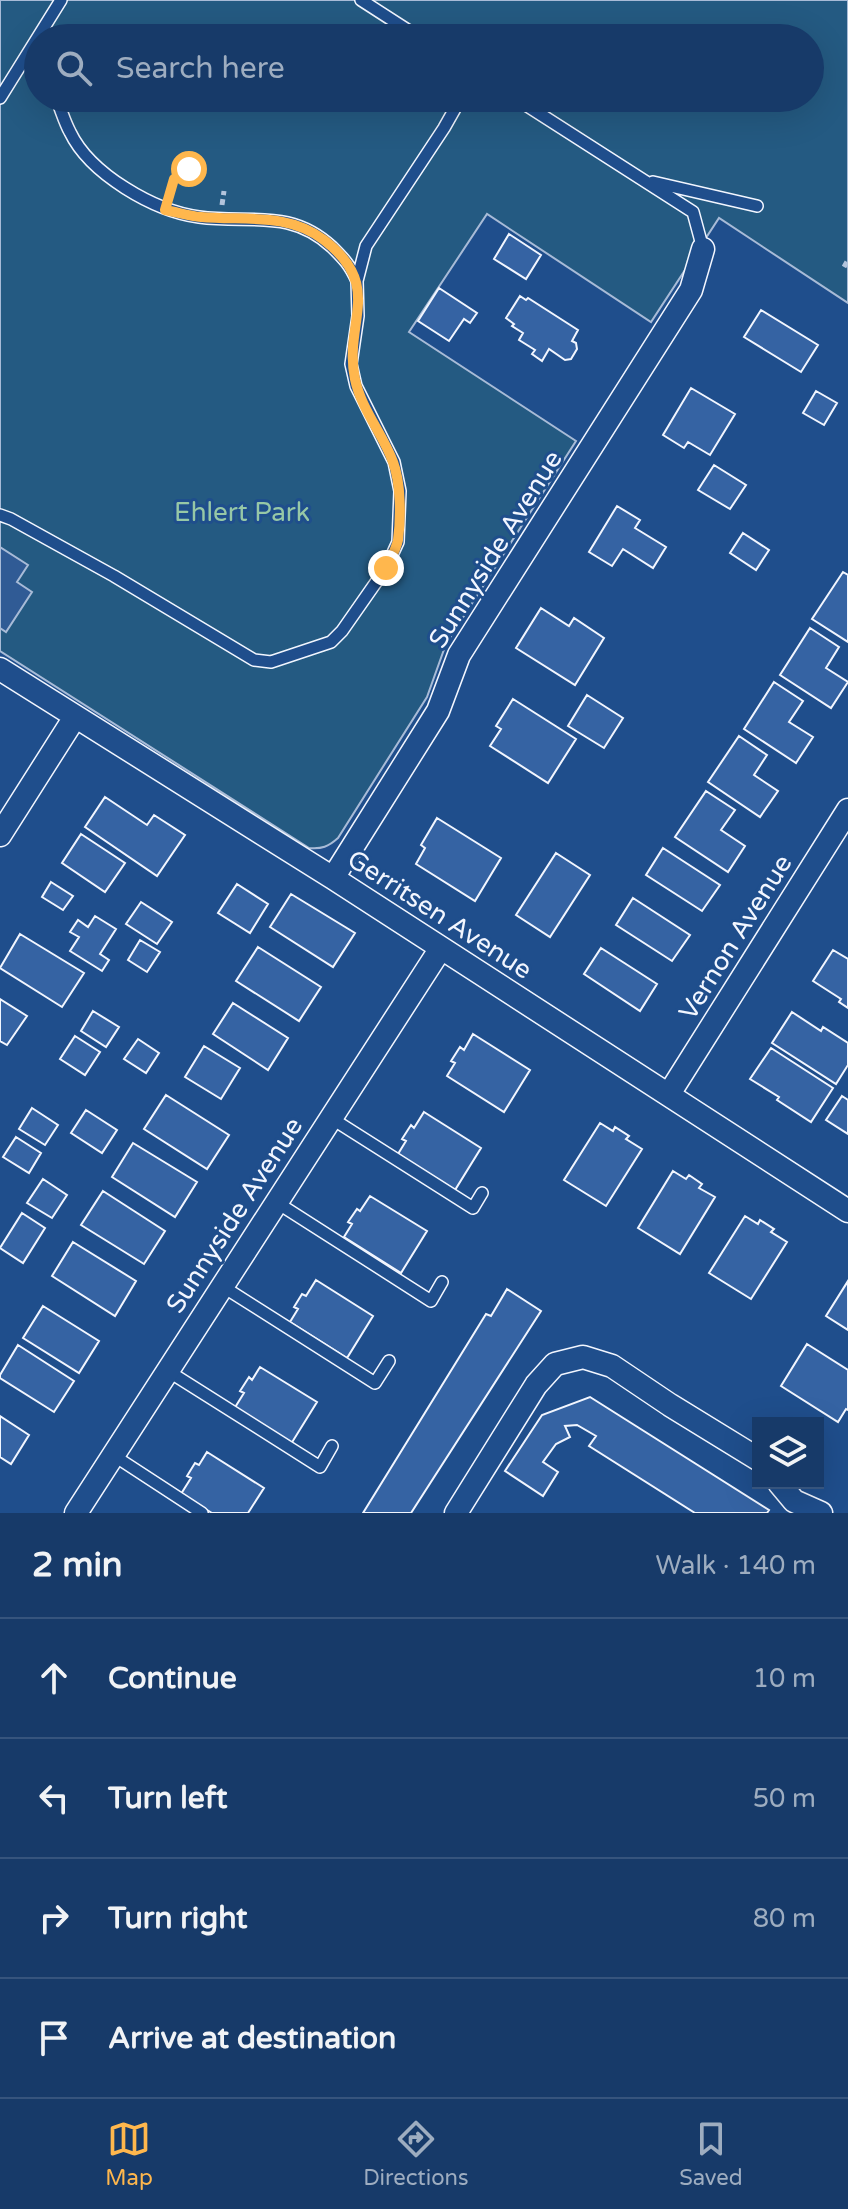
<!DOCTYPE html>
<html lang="en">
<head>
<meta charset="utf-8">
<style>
	body { margin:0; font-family:"Varela Round",sans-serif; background:#244571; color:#f1f3f6 }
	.controls { position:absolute; right:24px; bottom:24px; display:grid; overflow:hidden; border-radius:0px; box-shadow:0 8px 32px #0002 }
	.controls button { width:72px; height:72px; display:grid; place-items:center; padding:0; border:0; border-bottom:2px solid #36547d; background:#173a69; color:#f1f3f6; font:40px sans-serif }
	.stop { position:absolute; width:24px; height:24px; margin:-18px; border:6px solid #ffb74d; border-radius:50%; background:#fff }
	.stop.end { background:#ffb74d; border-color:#fff; box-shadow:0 2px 8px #0008 }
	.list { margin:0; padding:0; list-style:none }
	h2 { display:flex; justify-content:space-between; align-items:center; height:104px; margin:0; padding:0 32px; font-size:34px }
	h2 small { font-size:26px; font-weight:400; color:#9eadc0 }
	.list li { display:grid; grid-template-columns:52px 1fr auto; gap:24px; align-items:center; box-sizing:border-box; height:120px; padding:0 32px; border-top:2px solid #36547d }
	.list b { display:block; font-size:30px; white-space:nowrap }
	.list em { font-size:26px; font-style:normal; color:#9eadc0 }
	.icon { flex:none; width:44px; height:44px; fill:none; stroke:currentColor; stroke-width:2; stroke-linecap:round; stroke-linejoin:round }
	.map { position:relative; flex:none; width:848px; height:1513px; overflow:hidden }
	.search { position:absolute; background:#173a69; box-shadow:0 8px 32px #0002; left:24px; right:24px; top:24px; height:88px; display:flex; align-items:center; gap:20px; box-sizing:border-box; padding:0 28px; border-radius:44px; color:#9eadc0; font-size:30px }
	.sheet { height:584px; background:#173a69 }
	nav { display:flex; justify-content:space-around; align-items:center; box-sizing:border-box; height:112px; border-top:2px solid #36547d; background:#173a69; font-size:22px; color:#9eadc0 }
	nav a { display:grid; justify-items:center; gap:4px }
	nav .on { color:#ffb74d }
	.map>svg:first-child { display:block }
	.green { fill:#245a82; stroke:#a8bbd7; stroke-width:2; fill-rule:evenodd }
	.parking { fill:#305b95; stroke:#a8bbd7; stroke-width:2 }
	.building { fill:#3563a3; stroke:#f2f6ff; stroke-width:2 }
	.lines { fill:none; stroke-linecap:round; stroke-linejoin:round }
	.lane-casing { stroke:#f2f6ff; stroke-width:14 }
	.street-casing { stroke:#f2f6ff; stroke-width:25 }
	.path { stroke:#b3c4dc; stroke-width:5; stroke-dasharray:6 4; stroke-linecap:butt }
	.lane { stroke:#1f4e8c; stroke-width:11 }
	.street { stroke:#1f4e8c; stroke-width:22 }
	.route { stroke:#ffb74d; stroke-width:10 }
	.labels { text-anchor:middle; stroke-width:6; stroke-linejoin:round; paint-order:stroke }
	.park-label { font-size:26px; fill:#97c8a6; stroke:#1f4e8c }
	.street-label { font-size:26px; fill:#f2f6ff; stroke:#1f4e8c }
</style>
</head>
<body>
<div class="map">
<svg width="848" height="1513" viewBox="0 0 848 1513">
	<rect width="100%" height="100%" fill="#1f4e8c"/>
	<path class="green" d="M0 0H848V303L719 218 651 322 487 214 409 332 576 441 446 644 427 697 338 838C328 847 322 849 309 848L0 651ZM38 38H810V98H38Z"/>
	<path class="parking" d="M0 547 28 565 17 582 32 592 6 632 0 628Z"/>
	<path class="building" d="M509 234 541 255 526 279 494 259Z
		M439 288 477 313 470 323 464 319 449 341 418 321Z
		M520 296 526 300 528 298 578 330 572 341 576 343 577 349 571 359 565 360 549 349 542 361 532 354 535 350 519 340 523 333 512 326 514 324 506 318Z
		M761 310 818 345 801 372 744 337Z
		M691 388 735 414 710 455 688 442 684 448 663 435Z
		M816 391 837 403 824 425 803 413Z
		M714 465 746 485 730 509 698 490Z
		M617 506 640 520 635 528 666 547 653 568 623 549 612 566 589 552Z
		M743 533 769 550 756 570 730 553Z
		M843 572 848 575V642L812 619Z
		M541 608 569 626 574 618 604 638 575 685 516 648Z
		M810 628 839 647 826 668 848 682 831 708 780 675Z
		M774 682 803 701 789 722 813 737 796 763 744 729Z
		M587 695 623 718 604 748 568 726Z
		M513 699 576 739 548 783 490 746 501 729 496 726Z
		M739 736 767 755 754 775 778 791 760 817 708 782Z
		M706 791 735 810 721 830 745 846 728 872 675 837Z
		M105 797 147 825 154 815 185 835 157 876 85 827Z
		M437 818 501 858 475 901 416 864 425 848 421 845Z
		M81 834 125 863 105 892 62 863Z
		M663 848 720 885 702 911 646 875Z
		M556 853 590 875 550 937 516 915Z
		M51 882 73 896 63 910 42 897Z
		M237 884 268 904 250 933 218 913Z
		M291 894 355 933 333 967 270 927Z
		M633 898 690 935 672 961 616 925Z
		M141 902 172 922 157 944 126 924Z
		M95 916 116 929 100 954 109 960 102 971 70 951 79 937 70 932 78 920 88 927Z
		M20 934 84 973 62 1007 0 968Z
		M140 940 160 952 147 972 128 960Z
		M258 947 321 987 299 1021 236 981Z
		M601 948 657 984 640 1011 584 974Z
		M833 950 848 959V1008L839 1002 841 999 813 981Z
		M0 999 27 1016 7 1045 0 1041Z
		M233 1003 288 1038 268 1070 213 1034Z
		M93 1011 119 1027 106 1047 81 1031Z
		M792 1012 821 1031 823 1027 848 1043V1065L836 1084 772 1043Z
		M473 1034 530 1070 504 1112 447 1076 455 1063 451 1061 460 1047 464 1050Z
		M75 1036 100 1052 85 1075 60 1059Z
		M138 1039 159 1053 146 1073 124 1059Z
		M204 1046 240 1068 221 1099 185 1077Z
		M771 1048 833 1088 811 1122 777 1100 779 1097 750 1079Z
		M166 1095 229 1135 207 1169 144 1129Z
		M842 1096 848 1100V1134L826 1120Z
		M32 1108 58 1125 45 1145 19 1129Z
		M86 1110 117 1130 102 1153 71 1133Z
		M424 1112 481 1148 455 1190 398 1154 406 1141 402 1139 411 1125 414 1128Z
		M600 1123 613 1131 615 1127 629 1136 626 1139 642 1149 606 1206 564 1180Z
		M16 1137 41 1153 29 1173 3 1157Z
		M133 1143 197 1182 175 1217 112 1177Z
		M673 1171 686 1179 689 1175 702 1184 699 1188 715 1197 680 1254 638 1228Z
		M43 1179 67 1195 52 1218 27 1203Z
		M103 1191 165 1231 144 1264 81 1225Z
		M370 1196 427 1231 401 1273 344 1237 352 1224 348 1222 357 1209 360 1211Z
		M22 1213 45 1228 23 1263 0 1248Z
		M745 1216 758 1224 760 1220 774 1229 771 1232 787 1242 751 1299 709 1273Z
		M73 1242 136 1281 115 1316 52 1276Z
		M316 1280 373 1316 347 1358 290 1322 298 1309 294 1307 302 1294 306 1296Z
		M848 1281V1330L826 1316Z
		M507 1289 541 1311 411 1513H363L486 1314 491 1316Z
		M43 1306 99 1341 79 1373 23 1338Z
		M807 1344 848 1370V1410L846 1409 838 1422 781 1386Z
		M18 1345 74 1381 54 1412 0 1378V1375Z
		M260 1367 317 1402 291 1444 234 1409 244 1393 240 1391 249 1377 252 1380Z
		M590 1397 769 1510 767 1513H695L589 1446 596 1436 577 1425 565 1426 570 1437 556 1444 543 1462 558 1472 543 1496 505 1471 542 1415Z
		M0 1416 29 1435 11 1464 0 1457Z
		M207 1452 264 1488 248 1513H212L181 1494 191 1478 187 1476 195 1463 199 1465Z"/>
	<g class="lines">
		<defs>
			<path id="lane" d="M361 0 420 38
				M0 98 61 0
				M56 98C61 109 64 121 70 132 90 174 154 211 199 217 249 224 290 208 332 247 344 259 350 265 357 281
				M515 98 693 212 703 249
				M653 182 757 206
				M0 515 11 519 114 576 254 660 271 662 331 642 342 631 386 568 398 542 400 491 394 462 356 386 351 364 358 316 357 281 366 246 444 128 461 98
				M331 1118 473 1208 482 1193
				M276 1202 431 1301 442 1282
				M222 1286 375 1383 389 1361
				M168 1371 320 1467 332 1446
				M113 1455 202 1513"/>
			<path id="street" d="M0 669 333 878 848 1211
				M0 835 75 717
				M333 878 438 711 459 655 691 290 703 249
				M669 1094 848 810
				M779 1483 794 1501 821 1513
				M76 1513 441 948
				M456 1513 536 1385 555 1364 583 1357 612 1366 670 1405 758 1459"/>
		</defs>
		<use href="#lane" class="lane-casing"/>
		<use href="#street" class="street-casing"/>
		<path class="path" d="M169 195 174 179 189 169
			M222 205 224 191
			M844 267 848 260"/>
		<use href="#lane" class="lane"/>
		<use href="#street" class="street"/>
	</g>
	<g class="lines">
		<path class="route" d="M189 169 174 179 165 210C177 212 189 216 201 217 244 221 288 212 324 240 385 287 343 322 355 379 361 409 383 434 393 462 401 483 401 518 398 540 396 550 390 559 386 568"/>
	</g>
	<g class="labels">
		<g class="park-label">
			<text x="242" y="521">Ehlert Park</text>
		</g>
		<g class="street-label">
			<text transform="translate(495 549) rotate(-58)" y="9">Sunnyside Avenue</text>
			<text transform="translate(440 914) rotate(33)" y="9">Gerritsen Avenue</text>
			<text transform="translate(735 937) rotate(-58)" y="9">Vernon Avenue</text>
			<text transform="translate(234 1215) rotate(-57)" y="9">Sunnyside Avenue</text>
		</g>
	</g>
</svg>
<div class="controls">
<button><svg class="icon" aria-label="layers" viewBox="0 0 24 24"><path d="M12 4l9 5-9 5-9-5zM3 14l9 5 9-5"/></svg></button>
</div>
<div class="stop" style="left:189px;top:169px"></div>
<div class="stop end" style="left:386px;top:568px"></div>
<div class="search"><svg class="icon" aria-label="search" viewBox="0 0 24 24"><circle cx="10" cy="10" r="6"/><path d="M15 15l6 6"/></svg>Search here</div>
</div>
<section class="sheet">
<h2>2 min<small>Walk · 140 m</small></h2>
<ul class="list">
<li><svg class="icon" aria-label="ahead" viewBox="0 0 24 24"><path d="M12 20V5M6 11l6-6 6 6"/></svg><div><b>Continue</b></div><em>10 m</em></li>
<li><svg class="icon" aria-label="left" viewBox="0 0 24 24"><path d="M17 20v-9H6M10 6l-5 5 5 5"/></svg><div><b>Turn left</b></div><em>50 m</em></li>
<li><svg class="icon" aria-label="right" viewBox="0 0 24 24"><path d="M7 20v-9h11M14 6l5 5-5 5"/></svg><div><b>Turn right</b></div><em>80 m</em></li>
<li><svg class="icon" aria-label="arrive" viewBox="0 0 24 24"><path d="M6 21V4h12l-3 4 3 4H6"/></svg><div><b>Arrive at destination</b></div></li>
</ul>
</section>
<nav>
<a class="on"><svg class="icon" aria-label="map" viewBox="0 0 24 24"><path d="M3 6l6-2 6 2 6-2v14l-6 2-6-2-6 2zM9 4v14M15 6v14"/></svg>Map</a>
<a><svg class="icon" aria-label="directions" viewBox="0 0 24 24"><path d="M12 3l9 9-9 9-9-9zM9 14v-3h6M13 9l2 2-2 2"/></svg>Directions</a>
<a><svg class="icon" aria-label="saved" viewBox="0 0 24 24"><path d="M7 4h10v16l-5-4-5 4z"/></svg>Saved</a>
</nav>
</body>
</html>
